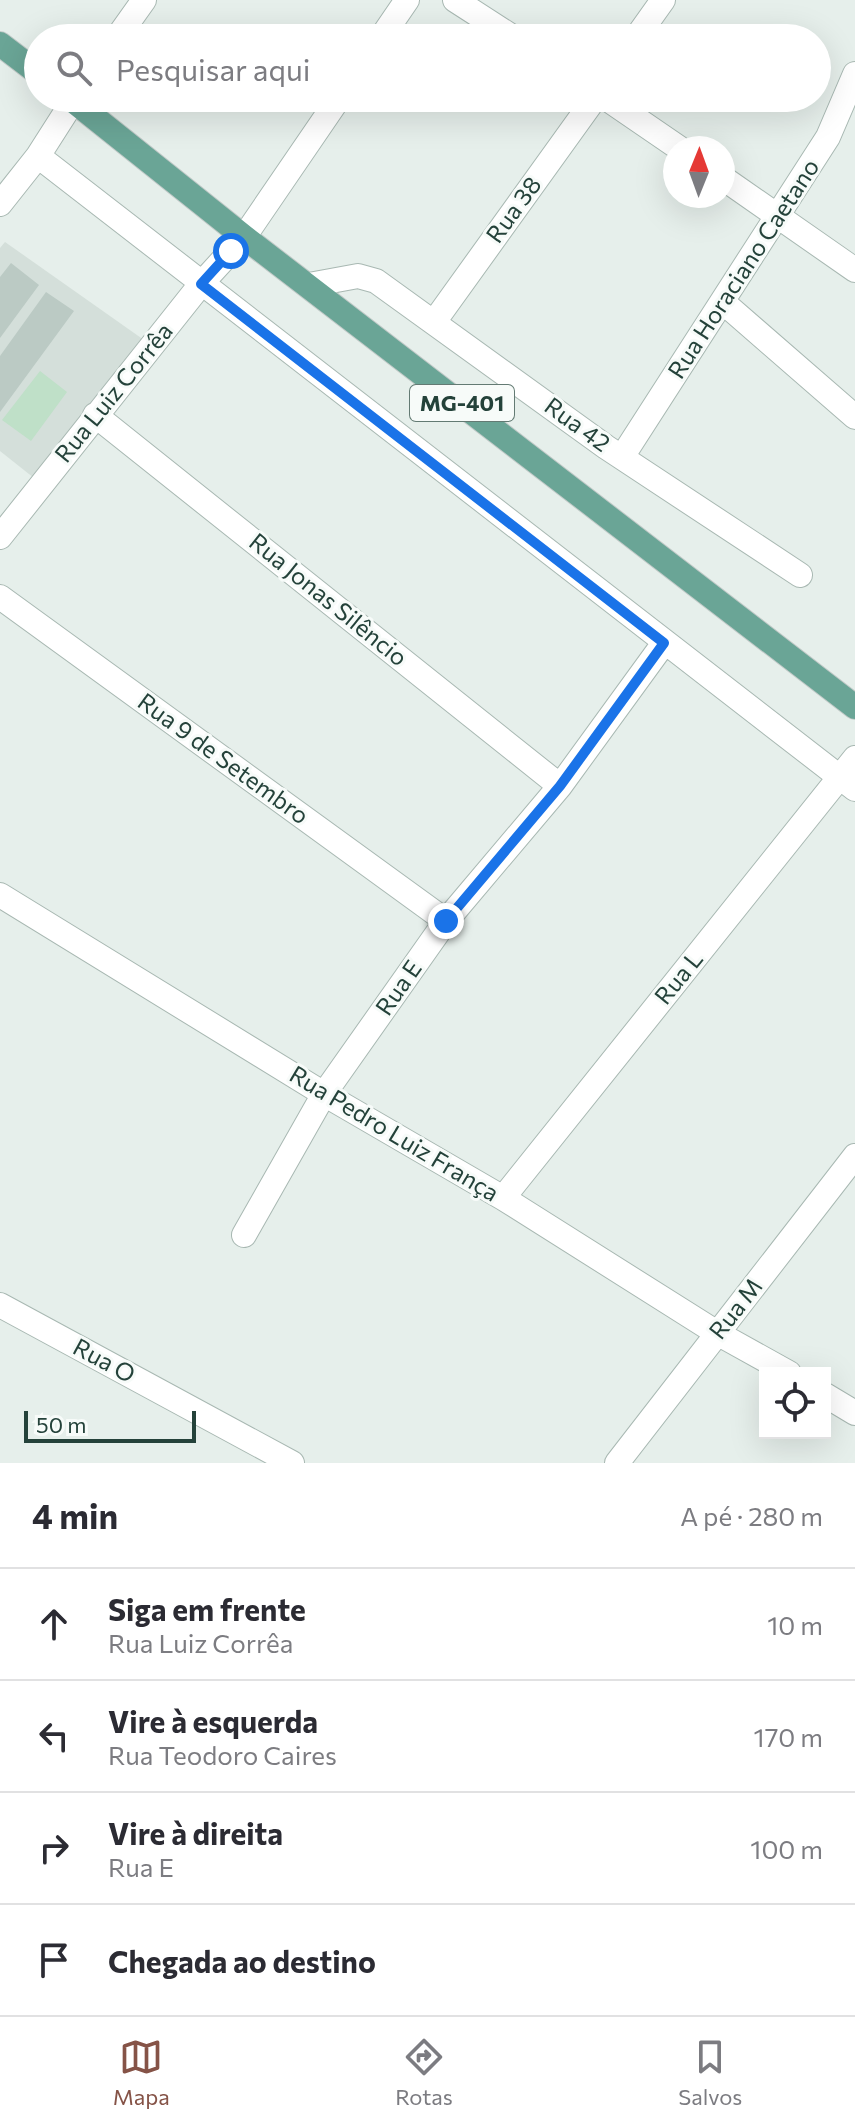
<!DOCTYPE html>
<html lang="pt">
<head>
<meta charset="utf-8">
<style>
	body { margin:0; font-family:Commissioner,sans-serif; background:#f2f2f3; color:#2b2b33 }
	.controls { position:absolute; right:24px; bottom:24px; display:grid; overflow:hidden; border-radius:0px; box-shadow:0 8px 32px #0002 }
	.controls button { width:72px; height:72px; display:grid; place-items:center; padding:0; border:0; border-bottom:2px solid #e1e1e2; background:#fff; color:#2b2b33; font:40px sans-serif }
	.compass { position:absolute; left:663px; top:136px; width:72px; height:72px; border-radius:50%; background:#fff; box-shadow:0 8px 32px #0002; rotate:1deg }
	.scale { position:absolute; left:24px; bottom:20px; width:172px; box-sizing:border-box; padding-left:8px; border:4px solid #24423a; border-top:0; font-size:22px; line-height:28px; white-space:nowrap; color:#24423a; -webkit-text-stroke:6px #f7fbf9; paint-order:stroke }
	.stop { position:absolute; width:24px; height:24px; margin:-18px; border:6px solid #1a73e8; border-radius:50%; background:#fff }
	.stop.end { background:#1a73e8; border-color:#fff; box-shadow:0 2px 8px #0008 }
	.list { margin:0; padding:0; list-style:none }
	h2 { display:flex; justify-content:space-between; align-items:center; height:104px; margin:0; padding:0 32px; font-size:34px }
	h2 small { font-size:26px; font-weight:400; color:#7c7c81 }
	.list li { display:grid; grid-template-columns:52px 1fr auto; gap:24px; align-items:center; box-sizing:border-box; height:112px; padding:0 32px; border-top:2px solid #e1e1e2 }
	.list b { display:block; font-size:30px; white-space:nowrap }
	.list p { margin:0; font-size:26px; white-space:nowrap; color:#7c7c81 }
	.list em { font-size:26px; font-style:normal; color:#7c7c81 }
	.icon { flex:none; width:44px; height:44px; fill:none; stroke:currentColor; stroke-width:2; stroke-linecap:round; stroke-linejoin:round }
	.map { position:relative; flex:none; width:855px; height:1463px; overflow:hidden }
	.search { position:absolute; background:#fff; box-shadow:0 8px 32px #0002; left:24px; right:24px; top:24px; height:88px; display:flex; align-items:center; gap:20px; box-sizing:border-box; padding:0 28px; border-radius:44px; color:#7c7c81; font-size:30px }
	.sheet { height:552px; background:#fff }
	nav { display:flex; justify-content:space-around; align-items:center; box-sizing:border-box; height:112px; border-top:2px solid #e1e1e2; background:#fff; font-size:22px; color:#7c7c81 }
	nav a { display:grid; justify-items:center; gap:4px }
	nav .on { color:#855347 }
	.map>svg:first-child { display:block }
	.built { fill:#d4dfda }
	.park { fill:#bfe0c8 }
	.building { fill:#bbcac4 }
	.lines { fill:none; stroke-linecap:round; stroke-linejoin:round }
	.minor-casing { stroke:#a8b8b2; stroke-width:26 }
	.primary-casing { stroke:#c2cac8; stroke-width:26 }
	.minor { stroke:#fff; stroke-width:24 }
	.primary { stroke:#6aa596; stroke-width:24 }
	.route { stroke:#1a73e8; stroke-width:10 }
	.labels { text-anchor:middle; stroke-width:6; stroke-linejoin:round; paint-order:stroke }
	.shield { fill:#f7fbf9; stroke:#637a73; stroke-width:2 }
	.shield-label { font-size:22px; font-weight:bold; fill:#24423a }
	.street-label { font-size:24px; fill:#24423a; stroke:#f7fbf9 }
</style>
</head>
<body>
<div class="map">
<svg width="855" height="1463" viewBox="0 0 855 1463">
	<rect width="100%" height="100%" fill="#e6efeb"/>
	<path class="built" d="M5 242 144 340 34 478 0 451V248Z"/>
	<path class="park" d="M40 371 67 392 31 441 2 420Z"/>
	<path class="building" d="M11 263 39 285 0 338V277Z
		M46 292 74 311 0 412V356Z"/>
	<g class="lines">
		<defs>
			<path id="minor" d="M455 0 514 38
				M117 38 144 0
				M381 38 407 0
				M636 38 663 0
				M606 98 679 148
				M38 156 855 789
				M723 178 855 270
				M0 204 38 156 75 98
				M309 285 358 276 376 281 606 447 800 575
				M724 303 855 417
				M434 322 595 98
				M95 415 560 786
				M622 457 828 137 855 74
				M0 537 201 284 244 237 339 98
				M0 597 446 921
				M0 895 324 1094 503 1198 717 1333 789 1373
				M503 1198 855 758
				M244 1235 324 1094 446 921 560 786 664 643
				M0 1305 292 1463
				M825 1395 855 1413
				M617 1463 855 1156"/>
			<path id="primary" d="M0 44 38 73
				M70 98 244 237 855 707"/>
		</defs>
		<use href="#minor" class="minor-casing"/>
		<use href="#primary" class="primary-casing"/>
		<use href="#minor" class="minor"/>
		<use href="#primary" class="primary"/>
	</g>
	<g class="lines">
		<path class="route" d="M231 251 201 284 664 643 560 786 446 921"/>
	</g>
	<g class="labels">
		<rect class="shield" x="410" y="385" width="104" height="36" rx="6"/>
		<g class="shield-label">
			<text x="462" y="411">MG-401</text>
		</g>
		<g class="street-label">
			<text transform="translate(514 210) rotate(-54)" y="8">Rua 38</text>
			<text transform="translate(744 269) rotate(-57)" y="8">Rua Horaciano Caetano</text>
			<text transform="translate(114 393) rotate(-51)" y="8">Rua Luiz Corrêa</text>
			<text transform="translate(577 425) rotate(36)" y="8">Rua 42</text>
			<text transform="translate(328 600) rotate(39)" y="8">Rua Jonas Silêncio</text>
			<text transform="translate(223 759) rotate(36)" y="8">Rua 9 de Setembro</text>
			<text transform="translate(679 978) rotate(-51)" y="8">Rua L</text>
			<text transform="translate(399 988) rotate(-55)" y="8">Rua E</text>
			<text transform="translate(394 1134) rotate(31)" y="8">Rua Pedro Luiz França</text>
			<text transform="translate(736 1309) rotate(-52)" y="8">Rua M</text>
			<text transform="translate(104 1361) rotate(28)" y="8">Rua O</text>
		</g>
	</g>
</svg>
<div class="controls">
<button><svg class="icon" aria-label="locate" viewBox="0 0 24 24"><circle cx="12" cy="12" r="6"/><path d="M12 2v4M12 18v4M2 12h4M18 12h4"/></svg></button>
</div>
<svg class="compass" viewBox="-18 -18 36 36"><path d="M0-13l5 13h-10z" fill="#e53935"/><path d="M0 13l5-13h-10z" fill="#7c7c81"/></svg>
<div class="scale">50 m</div>
<div class="stop" style="left:231px;top:251px"></div>
<div class="stop end" style="left:446px;top:921px"></div>
<div class="search"><svg class="icon" aria-label="search" viewBox="0 0 24 24"><circle cx="10" cy="10" r="6"/><path d="M15 15l6 6"/></svg>Pesquisar aqui</div>
</div>
<section class="sheet">
<h2>4 min<small>A pé · 280 m</small></h2>
<ul class="list">
<li><svg class="icon" aria-label="ahead" viewBox="0 0 24 24"><path d="M12 20V5M6 11l6-6 6 6"/></svg><div><b>Siga em frente</b><p>Rua Luiz Corrêa</p></div><em>10 m</em></li>
<li><svg class="icon" aria-label="left" viewBox="0 0 24 24"><path d="M17 20v-9H6M10 6l-5 5 5 5"/></svg><div><b>Vire à esquerda</b><p>Rua Teodoro Caires</p></div><em>170 m</em></li>
<li><svg class="icon" aria-label="right" viewBox="0 0 24 24"><path d="M7 20v-9h11M14 6l5 5-5 5"/></svg><div><b>Vire à direita</b><p>Rua E</p></div><em>100 m</em></li>
<li><svg class="icon" aria-label="arrive" viewBox="0 0 24 24"><path d="M6 21V4h12l-3 4 3 4H6"/></svg><div><b>Chegada ao destino</b></div></li>
</ul>
</section>
<nav>
<a class="on"><svg class="icon" aria-label="map" viewBox="0 0 24 24"><path d="M3 6l6-2 6 2 6-2v14l-6 2-6-2-6 2zM9 4v14M15 6v14"/></svg>Mapa</a>
<a><svg class="icon" aria-label="directions" viewBox="0 0 24 24"><path d="M12 3l9 9-9 9-9-9zM9 14v-3h6M13 9l2 2-2 2"/></svg>Rotas</a>
<a><svg class="icon" aria-label="saved" viewBox="0 0 24 24"><path d="M7 4h10v16l-5-4-5 4z"/></svg>Salvos</a>
</nav>
</body>
</html>
